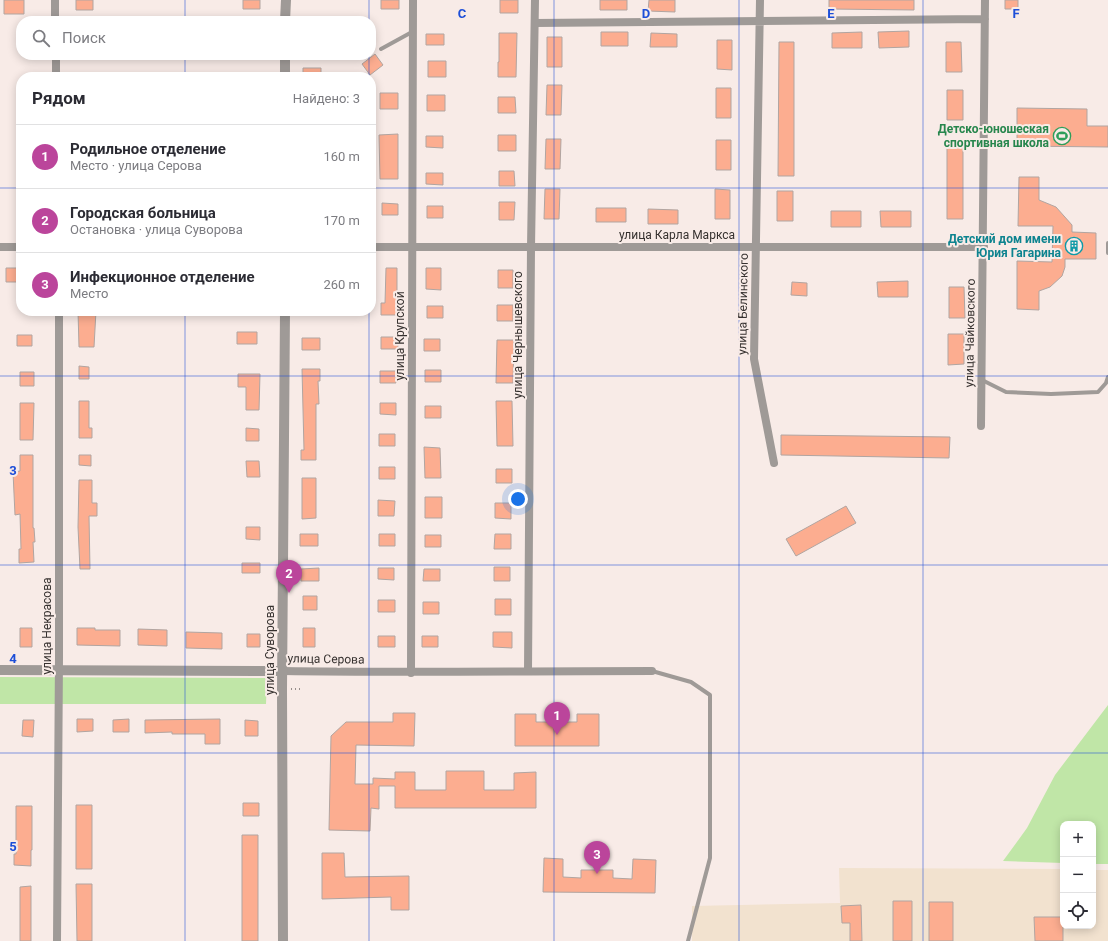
<!DOCTYPE html>
<html lang="ru">
<head>
<meta charset="utf-8">
<style>
	body { margin:0; font-family:Roboto,sans-serif; background:#f7f7f7; color:#2b2b33 }
	.controls { position:absolute; right:12px; bottom:12px; display:grid; overflow:hidden; border-radius:8px; box-shadow:0 2px 10px #0003 }
	.controls button { width:36px; height:36px; display:grid; place-items:center; padding:0; border:0; border-bottom:1px solid #e1e1e2; background:#fff; color:#2b2b33; font:20px sans-serif }
	.you { position:absolute; left:518px; top:499px; width:14px; height:14px; margin:-10px; border:3px solid #fff; border-radius:50%; background:#1a73e8; box-shadow:0 0 0 6px #1a73e833 }
	.badge { display:grid; place-items:center; width:26px; height:26px; border-radius:50%; background:#bb459b; color:#fff; font-size:13px; font-weight:700 }
	.pin { position:absolute; translate:-50% -33px; filter:drop-shadow(0 1px 2px #0008) }
	.pin::after { content:''; position:absolute; top:21px; width:14px; height:12px; background:inherit; clip-path:polygon(0 0,100% 0,50% 100%) }
	.list { margin:0; padding:0; list-style:none }
	h2 { display:flex; justify-content:space-between; align-items:center; height:52px; margin:0; padding:0 16px; font-size:17px }
	h2 small { font-size:13px; font-weight:400; color:#7c7c81 }
	.list li { display:grid; grid-template-columns:26px 1fr auto; gap:12px; align-items:center; box-sizing:border-box; height:64px; padding:0 16px; border-top:1px solid #e1e1e2 }
	.list b { display:block; font-size:15px; white-space:nowrap }
	.list p { margin:0; font-size:13px; white-space:nowrap; color:#7c7c81 }
	.list em { font-size:13px; font-style:normal; color:#7c7c81 }
	.icon { flex:none; width:22px; height:22px; fill:none; stroke:currentColor; stroke-width:2; stroke-linecap:round; stroke-linejoin:round }
	.map { position:relative; flex:none; width:1108px; height:941px; overflow:hidden }
	.search { position:absolute; background:#fff; box-shadow:0 2px 10px #0003; left:16px; top:16px; width:360px; height:44px; display:flex; align-items:center; gap:10px; box-sizing:border-box; padding:0 14px; border-radius:16px; color:#7c7c81; font-size:15px }
	.panel { position:absolute; background:#fff; box-shadow:0 2px 10px #0003; left:16px; top:72px; width:360px; height:244px; border-radius:16px }
	.map>svg:first-child { display:block }
	.industrial { fill:#f2e2cf }
	.green { fill:#c0e6a7 }
	.building { fill:#fcad90; stroke:#b1a5a1 }
	.lines { fill:none; stroke-linecap:round; stroke-linejoin:round }
	.path { stroke:#978e8b; stroke-width:2; stroke-dasharray:1 3; stroke-linecap:butt }
	.service { stroke:#9f9a97; stroke-width:4 }
	.minor { stroke:#9f9a97; stroke-width:8 }
	.tertiary { stroke:#9f9a97; stroke-width:10 }
	.grid { fill:none; stroke:#1d4ed8; stroke-width:1; stroke-opacity:0.55 }
	.labels { text-anchor:middle; stroke-width:4; stroke-linejoin:round; paint-order:stroke }
	.leisure-label { font-size:12px; font-weight:bold; fill:#27864d; stroke:#f8ebe7; text-anchor:end }
	.street-label { font-size:12px; fill:#36312f; stroke:#f8ebe7 }
	.culture-label { font-size:12px; font-weight:bold; fill:#0d838f; stroke:#f8ebe7; text-anchor:end }
	.grid-label { font-size:13px; text-anchor:middle; font-weight:bold; fill:#1d4ed8; stroke:#f8ebe7; stroke-width:4; stroke-linejoin:round; paint-order:stroke }
</style>
</head>
<body>
<div class="map">
<svg width="1108" height="941" viewBox="0 0 1108 941">
	<rect width="100%" height="100%" fill="#f8ebe7"/>
	<path class="industrial" d="M839 868 1063 869V926H1093V870H1108V941H692V906L840 903Z"/>
	<path class="green" d="M0 677 267 678 266 704H0Z
		M1108 705V864H1093V824H1063V863L1003 861 1027 828 1055 775Z"/>
	<path class="building" d="M4 0H24V14H4Z
		M76 0H93V10H76Z
		M243 0H260V9H243Z
		M381 0H399V9H381Z
		M500 0H518V13H500Z
		M600 0H627V10H600Z
		M649 0H675V12L648 11Z
		M829 0H914V10L829 9Z
		M1005 0H1018V9H1005Z
		M909 31V47L879 48 878 32Z
		M601 32H628V46H601Z
		M862 32V48H832V33Z
		M499 33H517L516 77H498V62H499Z
		M651 33 677 34V47H650Z
		M426 34H444V45H426Z
		M547 37H562V67H547Z
		M717 40H732V70L717 69Z
		M779 42H794V176H778Z
		M946 42H961L962 72H946Z
		M375 54 383 65 370 75 362 64Z
		M428 61H446V77H428Z
		M303 68H321V77H303Z
		M547 85H562L561 115H546Z
		M716 88H731V118H716Z
		M947 90H963V120H947Z
		M380 93H398V109H380Z
		M427 95H445V111H427Z
		M498 97H515L516 113H498Z
		M1017 108 1087 109V126H1108V147L1017 146Z
		M398 134V179H380L379 135Z
		M498 135H516V151H498Z
		M426 136H443V148L426 147Z
		M546 139H561L560 169H545Z
		M716 140H731V170H716Z
		M947 146H963V219H947Z
		M499 171H514L515 186H499Z
		M426 173H443V185L426 184Z
		M1019 177H1039V200L1056 207 1072 225V232L1096 233V259H1065V267L1062 276 1050 287 1039 291V310L1017 309V261L1052 262 1053 226H1018Z
		M545 189H560L559 219H544Z
		M715 189 730 190V219H715Z
		M777 191H793V221H777Z
		M499 202H515L514 220H499Z
		M382 203 398 204V215H382Z
		M427 206H443V218H427Z
		M596 208H626V222H596Z
		M648 209 678 210V224H648Z
		M831 211H861V227H831Z
		M880 211H911V227H881Z
		M6 268H21V282H6Z
		M386 268H397V315H381V303H385Z
		M426 268H441V290L426 289Z
		M498 270H513V288H498Z
		M908 281V297H878L877 282Z
		M792 282 807 283V296L791 295Z
		M949 287H964L965 318H949Z
		M497 305H513V321H497Z
		M427 306H443V318H427Z
		M78 311H96L94 347H79Z
		M237 332H257V344H237Z
		M948 334H964V364L948 365Z
		M17 335H32V346H17Z
		M381 337H398V349H381Z
		M302 338H320V350H302Z
		M424 339H440V351H424Z
		M497 340H514L513 383H496Z
		M79 366 89 367V379H79Z
		M302 369H320V381H318L319 404H316V460H301V450H304Z
		M425 370H441V382H425Z
		M380 371H396V383H380Z
		M20 372H34V386H20Z
		M238 374H260L259 410H246V387H238Z
		M79 401H89V428H92V438H79Z
		M496 401H512L513 446H497Z
		M20 403H34L33 440H20Z
		M380 403H396V415L380 414Z
		M425 406H441V418H425Z
		M246 428 259 429V441H246Z
		M379 434H395V446H379Z
		M781 435 950 437 949 458 781 455Z
		M424 447 440 448 441 478H425Z
		M20 455H33V528H34L35 542H33L34 562 19 563V549H21L20 514 15 515 13 472 20 471Z
		M79 455H91V466L79 465Z
		M246 461H259L260 477H247Z
		M379 467H395V479H379Z
		M496 469H512V483H496Z
		M302 478H316V518L302 519Z
		M79 480H92V503H97V516H89L90 569H80L78 527Z
		M425 497H442V518H425Z
		M378 500 395 501 394 516H378Z
		M495 503H511V519L495 518Z
		M846 506 856 523 796 556 786 539Z
		M246 527H260V540L246 539Z
		M300 534H318V546H300Z
		M379 534H395V546H379Z
		M495 534H511V549H494Z
		M425 535H441V547H425Z
		M242 563H260V573H242Z
		M494 567H510V581H494Z
		M319 568V581H301V569Z
		M378 568H394V580L378 579Z
		M424 569H440V581H423Z
		M303 596H317V610H303Z
		M495 599H511V615H495Z
		M378 600H395V612H378Z
		M423 602H439V614H423Z
		M20 628H32V647H20Z
		M77 628H95V630H120V646L77 645Z
		M303 628H315V647H303Z
		M138 629 167 630V646L138 645Z
		M186 632 222 633V649L186 648Z
		M493 632H512V648L493 647Z
		M247 634H260V647H247Z
		M378 636H395V647H378Z
		M422 636H438V647H422Z
		M393 713H415L414 746 356 745 355 784H373V778L395 779V772H415V790H446V771H484V790H514V773L536 772V808H395V786H379V809L371 808 370 831 329 830 331 736 346 722H393Z
		M515 714H536V722H577V714H599V746H515Z
		M77 719H93V731L77 732Z
		M129 719V732H113V720Z
		M220 719V744H205V734H172V732L145 733V720Z
		M23 720H34L33 737 22 736Z
		M245 720 258 721V736H245Z
		M243 803H259V816H243Z
		M76 805H92V869H76Z
		M16 806H32V850H31V866L14 865V854H16Z
		M242 835H258V941H242Z
		M322 853H344L345 877 409 876V910H391V897L322 899Z
		M544 858 563 859V877L581 878V870H613V878L632 879 633 859 656 860 655 893 543 892Z
		M76 884H92V941H77Z
		M31 886V941H20V887Z
		M893 901H912V941H893Z
		M929 902H953V941H929Z
		M861 905 862 941H850V923H842L841 906Z
		M1034 917H1063V941H1035Z"/>
	<g class="lines">
		<path class="path" d="M291 689H302"/>
		<path class="service" d="M381 49 412 32
			M1108 243V253
			M982 380 1006 392 1051 394 1098 392 1106 383 1108 377
			M652 671 691 682 710 695V858L688 941"/>
		<path class="minor" d="M55 0V21
			M760 0 754 359 774 463
			M535 23 985 19
			M56 55V77
			M0 247H21
			M371 247H984
			M981 426 985 0
			M283 671C406 673 529 671 652 671
			M528 671 531 247 535 0
			M411 673 413 0
			M57 941 59 657V311"/>
		<path class="tertiary" d="M285 21 286 0
			M285 55V77
			M0 670 283 671
			M283 941 282 690 285 311"/>
	</g>
	<path class="grid" d="M185 0V21M369 0V21M554 0V941M739 0V941M923 0V941M185 55V77M369 55V77M0 188H21M371 188H1108M185 311V941M369 311V941M0 376H1108M0 565H1108M0 753H1108"/>
	<defs>
		<symbol id="stadium-ring" viewBox="-11 -11 22 22"><circle r="9.5" fill="#f8ebe7" stroke="#2e9e5b" stroke-width="1.5"/><path d="M0-5a6.5 5 0 1 0 0 10a6.5 5 0 1 0 0-10ZM-3.5-1.8h7v3.6h-7Z" fill="#2e9e5b"/></symbol>
		<symbol id="building-ring" viewBox="-11 -11 22 22"><circle r="9.5" fill="#f8ebe7" stroke="#0f9aa8" stroke-width="1.5"/><path d="M-4-6H4V6H1V3H-1V6H-4ZM-2.5-4.3h1.7v1.8h-1.7ZM.8-4.3h1.7v1.8H.8ZM-2.5-1h1.7V.8h-1.7ZM.8-1h1.7V.8H.8Z" fill="#0f9aa8"/></symbol>
	</defs>
	<g fill-rule="evenodd">
		<use href="#stadium-ring" x="1052" y="126" width="20" height="20"/>
		<use href="#building-ring" x="1064" y="236" width="20" height="20"/>
	</g>
	<g class="labels">
		<g class="leisure-label">
			<text x="1049" y="133">Детско-юношеская<tspan x="1049" dy="14">спортивная школа</tspan></text>
		</g>
		<g class="street-label">
			<text x="677" y="239">улица Карла Маркса</text>
			<text transform="translate(743 304) rotate(-89)" y="4">улица Белинского</text>
			<text transform="translate(970 333) rotate(-89)" y="4">улица Чайковского</text>
			<text transform="translate(518 335) rotate(-90)" y="4">улица Чернышевского</text>
			<text transform="translate(400 336) rotate(-90)" y="4">улица Крупской</text>
			<text transform="translate(47 626) rotate(-90)" y="4">улица Некрасова</text>
			<text transform="translate(270 650) rotate(-90)" y="4">улица Суворова</text>
			<text transform="translate(326 659) rotate(1)" y="4">улица Серова</text>
		</g>
		<g class="culture-label">
			<text x="1061" y="243">Детский дом имени<tspan x="1061" dy="14">Юрия Гагарина</tspan></text>
		</g>
	</g>
	<g class="grid-label">
		<text x="462" y="18">C</text>
		<text x="646" y="18">D</text>
		<text x="831" y="18">E</text>
		<text x="1016" y="18">F</text>
		<text x="13" y="475">3</text>
		<text x="13" y="663">4</text>
		<text x="13" y="851">5</text>
	</g>
</svg>
<div class="controls">
<button>+</button>
<button>−</button>
<button><svg class="icon" aria-label="locate" viewBox="0 0 24 24"><circle cx="12" cy="12" r="6"/><path d="M12 2v4M12 18v4M2 12h4M18 12h4"/></svg></button>
</div>
<div class="you"></div>
<div class="pin badge" style="left:557px;top:735px">1</div>
<div class="pin badge" style="left:289px;top:593px">2</div>
<div class="pin badge" style="left:597px;top:874px">3</div>
<div class="search"><svg class="icon" aria-label="search" viewBox="0 0 24 24"><circle cx="10" cy="10" r="6"/><path d="M15 15l6 6"/></svg>Поиск</div>
<section class="panel">
<h2>Рядом<small>Найдено: 3</small></h2>
<ul class="list">
<li><span class="badge">1</span><div><b>Родильное отделение</b><p>Место · улица Серова</p></div><em>160 m</em></li>
<li><span class="badge">2</span><div><b>Городская больница</b><p>Остановка · улица Суворова</p></div><em>170 m</em></li>
<li><span class="badge">3</span><div><b>Инфекционное отделение</b><p>Место</p></div><em>260 m</em></li>
</ul>
</section>
</div>
</body>
</html>
